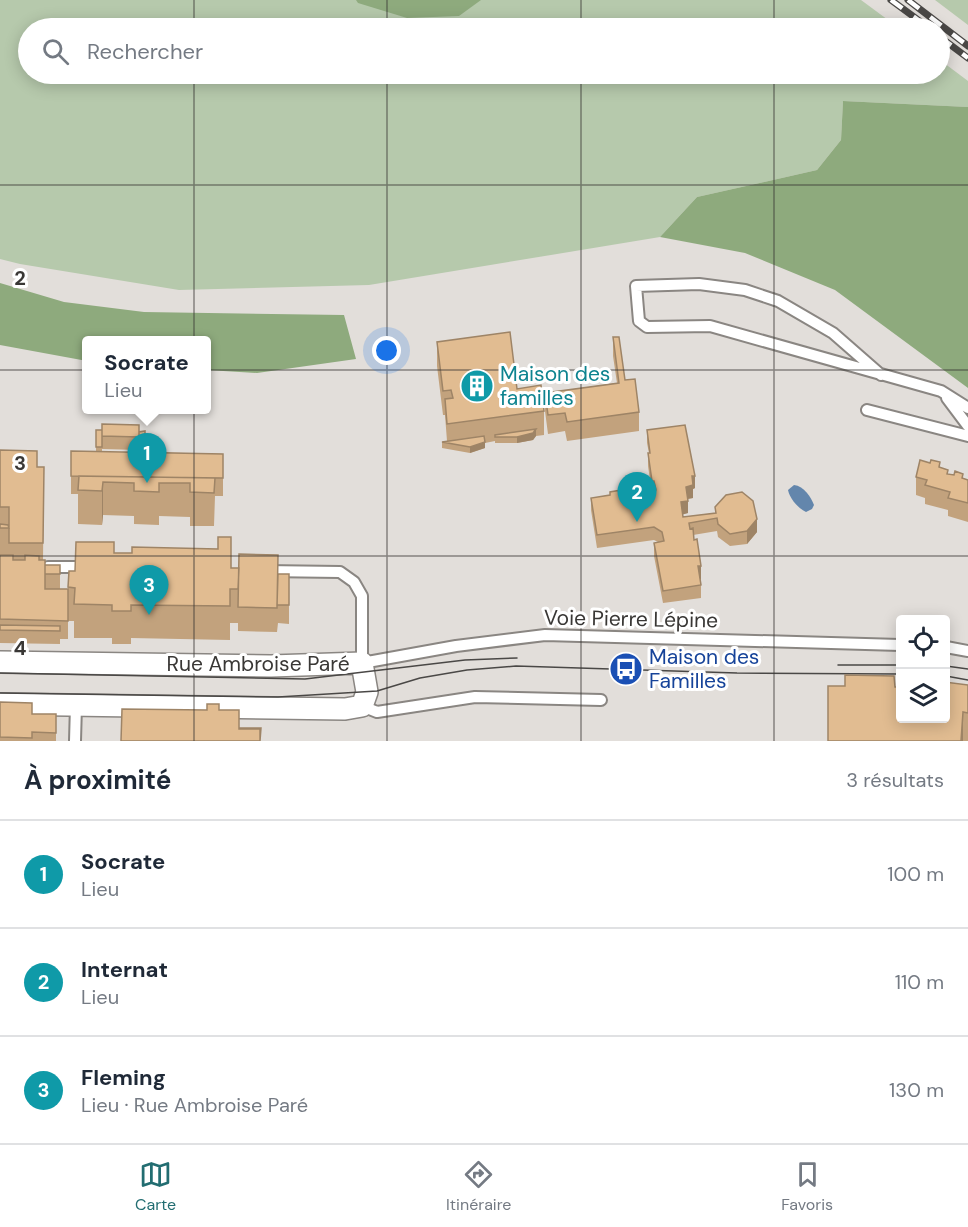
<!DOCTYPE html>
<html lang="fr">
<head>
<meta charset="utf-8">
<style>
	body { margin:0; font-family:"DM Sans",sans-serif; background:#f6f6f7; color:#1f2937 }
	.controls { position:absolute; right:18px; bottom:18px; display:grid; overflow:hidden; border-radius:6px; box-shadow:0 3px 15px #0003 }
	.controls button { width:54px; height:54px; display:grid; place-items:center; padding:0; border:0; border-bottom:2px solid #e0e1e3; background:#fff; color:#1f2937; font:30px sans-serif }
	.you { position:absolute; left:387px; top:351px; width:21px; height:21px; margin:-15px; border:4px solid #fff; border-radius:50%; background:#1a73e8; box-shadow:0 0 0 9px #1a73e833 }
	.badge { display:grid; place-items:center; width:39px; height:39px; border-radius:50%; background:#226d71; color:#fff; font-size:20px; font-weight:700 }
	.pin { position:absolute; translate:-50% -50px; filter:drop-shadow(0 2px 3px #0008) }
	.pin::after { content:''; position:absolute; top:32px; width:21px; height:18px; background:inherit; clip-path:polygon(0 0,100% 0,50% 100%) }
	.popup { position:absolute; left:82px; top:336px; width:129px; height:78px; box-sizing:border-box; display:grid; place-content:center; border-radius:6px; background:#fff; filter:drop-shadow(0 2px 4px #0005); font-size:20px; white-space:nowrap; color:#747a83 }
	.popup b { font-size:22px; color:#1f2937 }
	.popup::after { content:''; position:absolute; left:50%; top:100%; margin-left:-12px; border:12px solid transparent; border-top-color:#fff }
	.list { margin:0; padding:0; list-style:none }
	h2 { display:flex; justify-content:space-between; align-items:center; height:78px; margin:0; padding:0 24px; font-size:26px }
	h2 small { font-size:20px; font-weight:400; color:#747a83 }
	.list li { display:grid; grid-template-columns:39px 1fr auto; gap:18px; align-items:center; box-sizing:border-box; height:108px; padding:0 24px; border-top:2px solid #e0e1e3 }
	.list b { display:block; font-size:22px; white-space:nowrap }
	.list p { margin:0; font-size:20px; white-space:nowrap; color:#747a83 }
	.list em { font-size:20px; font-style:normal; color:#747a83 }
	.icon { flex:none; width:33px; height:33px; fill:none; stroke:currentColor; stroke-width:2; stroke-linecap:round; stroke-linejoin:round }
	.map { position:relative; flex:none; width:968px; height:741px; overflow:hidden }
	.search { position:absolute; background:#fff; box-shadow:0 3px 15px #0003; left:18px; right:18px; top:18px; height:66px; display:flex; align-items:center; gap:15px; box-sizing:border-box; padding:0 21px; border-radius:33px; color:#747a83; font-size:22px }
	.sheet { height:402px; background:#fff }
	nav { display:flex; justify-content:space-around; align-items:center; box-sizing:border-box; height:84px; border-top:2px solid #e0e1e3; background:#fff; font-size:16px; color:#747a83 }
	nav a { display:grid; justify-items:center; gap:3px }
	nav .on { color:#226d71 }
	.map>svg:first-child { display:block }
	.green { fill:#b6c9ac }
	.forest { fill:#8eaa7d }
	.water { fill:#6386ac }
	.lines { fill:none; stroke-linecap:round; stroke-linejoin:round }
	.lane-casing { stroke:#8a8682; stroke-width:14 }
	.street-casing { stroke:#8a8682; stroke-width:24 }
	.lane { stroke:#fff; stroke-width:10 }
	.street { stroke:#fff; stroke-width:21 }
	.tram { stroke:#4a4846; stroke-width:1.5 }
	.rail-casing { stroke:#4a4846; stroke-width:7 }
	.rail { stroke:#fff; stroke-width:4.5; stroke-dasharray:14; stroke-linecap:butt }
	.wall { fill:#c2a27d; fill-rule:evenodd }
	.shaded-wall { fill:#9e8466 }
	.building { fill:#e1bc91; stroke:#9e8466; stroke-width:1.5 }
	.grid { fill:none; stroke:#393735; stroke-width:1.5; stroke-opacity:0.55 }
	.labels { text-anchor:middle; stroke-width:6; stroke-linejoin:round; paint-order:stroke }
	.culture-label { font-size:21px; fill:#0d838f; stroke:#fff; text-anchor:start }
	.street-label { font-size:21px; fill:#393735; stroke:#fff }
	.transit-label { font-size:21px; fill:#164399; stroke:#fff; text-anchor:start }
	.grid-label { font-size:20px; text-anchor:middle; font-weight:bold; fill:#393735; stroke:#fff; stroke-width:6; stroke-linejoin:round; paint-order:stroke }
</style>
</head>
<body>
<div class="map">
<svg width="968" height="741" viewBox="0 0 968 741">
	<rect width="100%" height="100%" fill="#e2deda"/>
	<path class="green" d="M0 0H861L899 28H28V74H940V60L968 81V107L843 101 841 140 817 170 697 197 660 237 369 285 179 290 20 264 0 259Z
		M935 0H968V25Z"/>
	<path class="forest" d="M356 0H481L459 16 407 18 358 3Z
		M843 101 968 107V388L835 290 745 253 660 237 697 197 817 170 841 140Z
		M0 283 64 302 144 312 344 315 356 359 257 373 207 370V340H87V361L0 345Z"/>
	<path class="water" d="M794 485C804 486 811 497 814 505L812 509 806 512C798 508 790 499 788 490Z"/>
	<g class="lines">
		<defs>
			<path id="lane" d="M881 375 833 333 778 301 745 290 699 284 636 286 639 321 647 327 710 326 941 391 968 408
				M947 398 968 426
				M867 410 968 436
				M48 567H87
				M264 571 340 572 354 582 362 596V663L456 646 545 635 900 645
				M946 647 968 651
				M362 706 377 712 475 697 601 700
				M75 741 76 705"/>
			<path id="street" d="M0 662 271 666 362 663 367 692 362 706 345 709 0 704"/>
		</defs>
		<use href="#lane" class="lane-casing"/>
		<use href="#street" class="street-casing"/>
		<use href="#lane" class="lane"/>
		<use href="#street" class="street"/>
		<path class="tram" d="M838 665H900
			M946 666 968 669
			M0 673 305 679 465 660 517 658
			M946 676 968 680
			M0 693 278 697 377 691 420 678 467 670 516 666 737 673 900 674"/>
		<defs>
			<path id="rail" d="M891 0 929 28
				M908 0 968 46
				M940 37 968 58"/>
		</defs>
		<use href="#rail" class="rail-casing"/>
		<use href="#rail" class="rail"/>
	</g>
	<path class="wall" d="M613 337 625 380 639 412V431L567 441 565 431 548 434 545 411V393L617 383 613 356Z
		M437 342 517 389 544 411V435L536 436 533 440 517 443H495V441L485 443V448L470 453 442 448V442L447 441 445 415H443L437 366Z
		M96 430 145 431V452L223 454V496H215L214 526H190V517L159 516V525L134 524V516L103 515 102 525 78 524V494H71V476L96 452ZM102 443V449L139 450V452H102Z
		M647 430 695 488 693 489V498L688 499V513L682 514 683 517 715 513V507L757 532 747 544 730 546 718 537 717 531 693 535 701 579V598L663 603 654 556V543L658 542 654 540 597 548 591 510V498H640L649 497 652 494 648 466V453H649L647 443Z
		M0 450 37 467H44L43 560 45 565H60V589H68L69 571H75L114 553 278 574H289V624L278 623 277 632 238 631V623H230V640L131 638V644H112V638H74V621H68V639H60V644L0 643Z
		M940 467 948 474 968 480V522L948 516V510L925 504V498L916 495V477Z
		M968 685V741H828L895 687Z
		M0 702 32 714H56V741H0Z"/>
	<path class="shaded-wall" d="M536 429V436L533 440 517 443V437Z
		M485 442V448L470 453V447Z
		M692 476H695V488L693 489V498L686 499V487Z
		M103 482V515L102 525V491Z
		M688 501V513L681 515V502Z
		M757 519V532L747 544V531Z
		M698 566H701V579H698Z
		M963 712V741H961Z"/>
	<path class="building" d="M510 332 517 389 541 385 544 411 447 424 445 399 453 398 451 390 443 391 437 342Z
		M613 337H619L625 380 635 379 639 412 567 422 565 413 548 415 545 393 619 383Z
		M102 424 139 425V437L102 436Z
		M685 425 695 476H692L693 485 686 487 688 501 681 502 683 517 716 513 715 507 726 495 742 492 753 501 757 519 747 531 730 534 718 524 717 518 689 523 690 529 693 528 694 540 697 539 701 566H698L701 585 663 591 654 543 664 541 662 532 654 527 597 535 591 498 610 495V492L638 487 640 498 649 497 656 490 654 481H652L648 453H650L647 430Z
		M536 429 533 433 517 437H495V435Z
		M96 430H102V447H96Z
		M145 431V448H139V432Z
		M484 436 485 442 470 447 442 442Z
		M0 450 37 451V467H44L43 543H9V507H0Z
		M71 451 223 454V478L71 476Z
		M920 460 930 463 931 460 940 462 939 467 948 470 947 474 954 475 955 471 963 474 962 478 968 480V503L948 498 950 492 925 485 927 480 916 477Z
		M79 476 215 478 214 493 190 492V483H159V492L134 491V483L103 482 102 491 78 490Z
		M0 524 8 525 9 528H0Z
		M218 537H231V568H239L238 589H230V606L131 605V611H112V605L74 604 75 588 68 587 69 571H75L76 542H114V553H132V547L218 549Z
		M239 554 278 555 277 608 238 607Z
		M0 555H13V560H25V555L39 556V560H45V589H68V621L0 619Z
		M45 565H60V574H45Z
		M278 574H289V605H277Z
		M0 625 60 626V631L0 630Z
		M845 675 894 676 895 687H899L900 676V718H945V682L968 685V713L963 712 961 741H828V686H845Z
		M0 702 32 703V714H56V733L32 732V738L0 737Z
		M207 704H219V710H239V729H260V741H121L122 709 207 710Z
		M239 728H261L260 741V729H239Z"/>
	<path class="grid" d="M194 0V28M387 0V28M581 0V28M774 0V28M194 74V741M387 74V741M581 74V741M774 74V741M0 185H968M0 370H968M0 556H968"/>
	<defs>
		<symbol id="building-disc" viewBox="-11 -11 22 22"><circle r="9.5" fill="#0f9aa8" stroke="#fff"/><path d="M-4-6H4V6H1V3H-1V6H-4ZM-2.5-4.3h1.7v1.8h-1.7ZM.8-4.3h1.7v1.8H.8ZM-2.5-1h1.7V.8h-1.7ZM.8-1h1.7V.8H.8Z" fill="#fff"/></symbol>
		<symbol id="bus-disc" viewBox="-11 -11 22 22"><circle r="9.5" fill="#1a4fb4" stroke="#fff"/><path d="M-5-6H5V4H4V6H2V4H-2V6H-4V4H-5ZM-3.5-4V0h7V-4ZM-3.5 1.2v1.5H-2V1.2ZM2 1.2v1.5H3.5V1.2Z" fill="#fff"/></symbol>
	</defs>
	<g fill-rule="evenodd">
		<use href="#building-disc" x="458" y="367" width="38" height="38"/>
		<use href="#bus-disc" x="607" y="650" width="38" height="38"/>
	</g>
	<g class="labels">
		<g class="culture-label">
			<text x="500" y="381">Maison des<tspan x="500" dy="24">familles</tspan></text>
		</g>
		<g class="street-label">
			<text transform="translate(631 619) rotate(1)" y="7">Voie Pierre Lépine</text>
			<text x="258" y="671">Rue Ambroise Paré</text>
		</g>
		<g class="transit-label">
			<text x="649" y="664">Maison des<tspan x="649" dy="24">Familles</tspan></text>
		</g>
	</g>
	<g class="grid-label">
		<text x="20" y="285">2</text>
		<text x="20" y="470">3</text>
		<text x="20" y="655">4</text>
	</g>
</svg>
<div class="controls">
<button><svg class="icon" aria-label="locate" viewBox="0 0 24 24"><circle cx="12" cy="12" r="6"/><path d="M12 2v4M12 18v4M2 12h4M18 12h4"/></svg></button>
<button><svg class="icon" aria-label="layers" viewBox="0 0 24 24"><path d="M12 4l9 5-9 5-9-5zM3 14l9 5 9-5"/></svg></button>
</div>
<div class="you"></div>
<div class="pin badge" style="left:147px;top:483px;background:#0f9aa8">1</div>
<div class="popup"><b>Socrate</b>Lieu</div>
<div class="pin badge" style="left:637px;top:522px;background:#0f9aa8">2</div>
<div class="pin badge" style="left:149px;top:615px;background:#0f9aa8">3</div>
<div class="search"><svg class="icon" aria-label="search" viewBox="0 0 24 24"><circle cx="10" cy="10" r="6"/><path d="M15 15l6 6"/></svg>Rechercher</div>
</div>
<section class="sheet">
<h2>À proximité<small>3 résultats</small></h2>
<ul class="list">
<li><span class="badge" style="background:#0f9aa8">1</span><div><b>Socrate</b><p>Lieu</p></div><em>100 m</em></li>
<li><span class="badge" style="background:#0f9aa8">2</span><div><b>Internat</b><p>Lieu</p></div><em>110 m</em></li>
<li><span class="badge" style="background:#0f9aa8">3</span><div><b>Fleming</b><p>Lieu · Rue Ambroise Paré</p></div><em>130 m</em></li>
</ul>
</section>
<nav>
<a class="on"><svg class="icon" aria-label="map" viewBox="0 0 24 24"><path d="M3 6l6-2 6 2 6-2v14l-6 2-6-2-6 2zM9 4v14M15 6v14"/></svg>Carte</a>
<a><svg class="icon" aria-label="directions" viewBox="0 0 24 24"><path d="M12 3l9 9-9 9-9-9zM9 14v-3h6M13 9l2 2-2 2"/></svg>Itinéraire</a>
<a><svg class="icon" aria-label="saved" viewBox="0 0 24 24"><path d="M7 4h10v16l-5-4-5 4z"/></svg>Favoris</a>
</nav>
</body>
</html>
